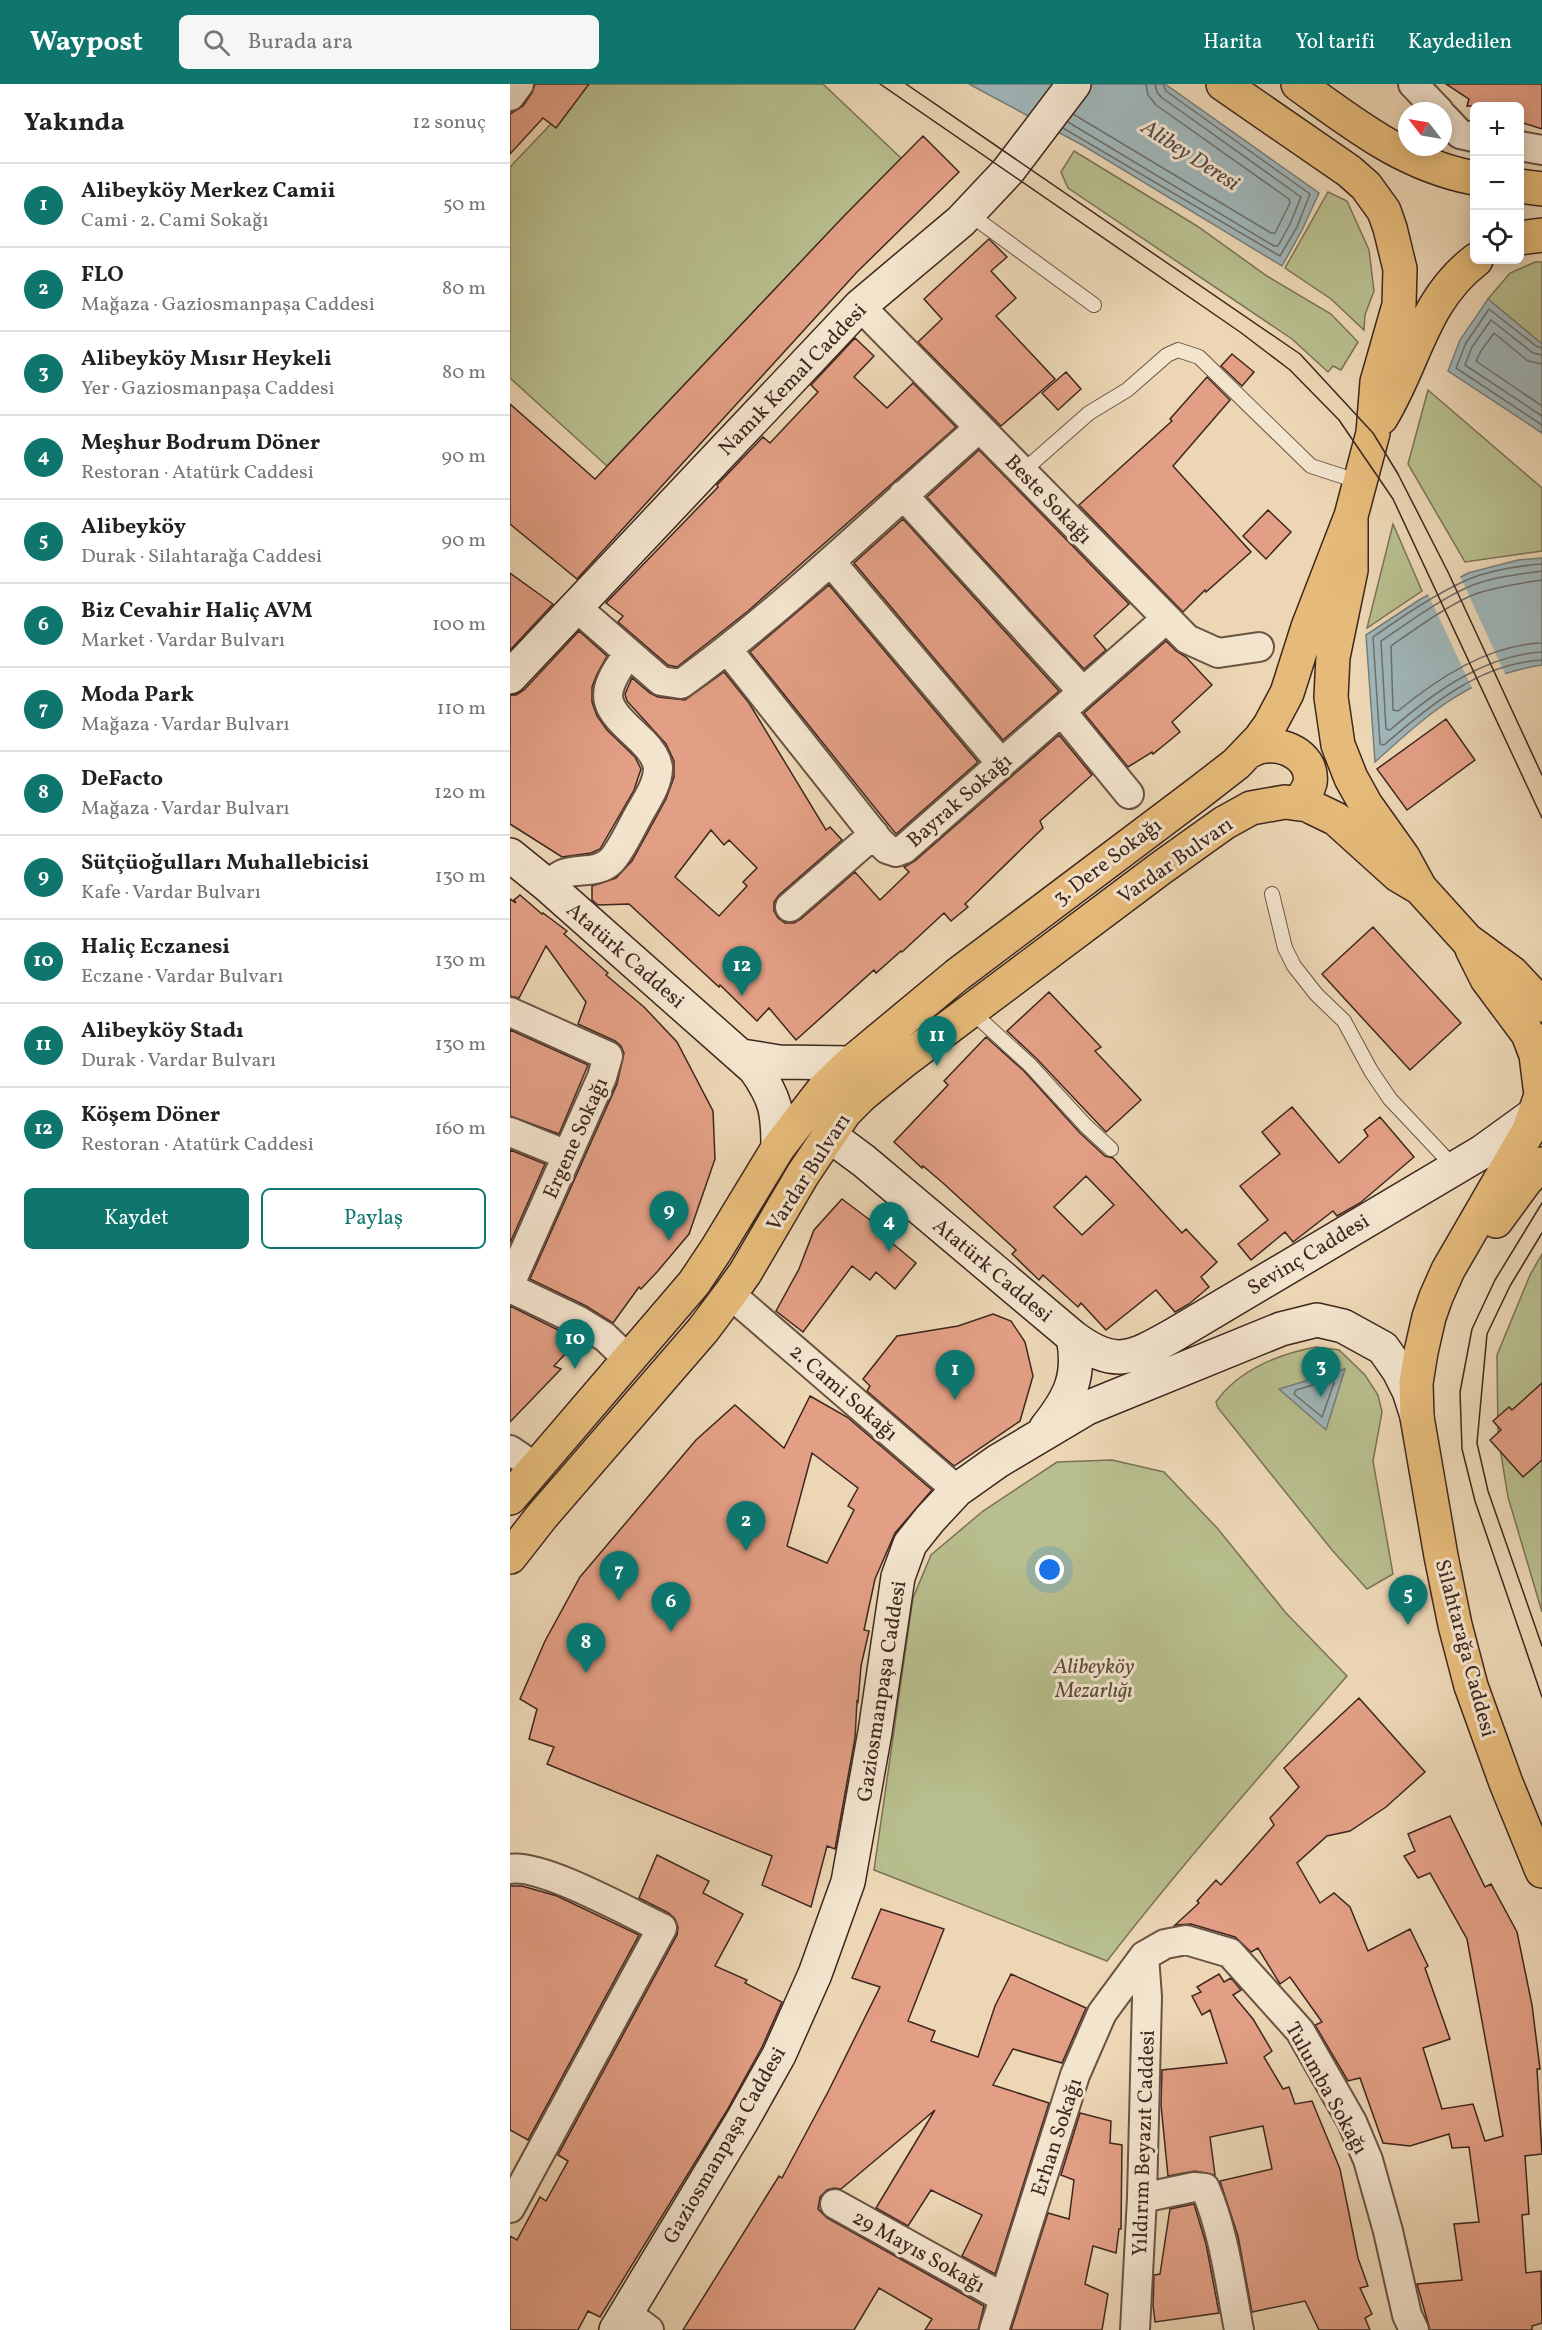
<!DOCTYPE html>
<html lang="tr">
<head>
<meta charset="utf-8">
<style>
	body { margin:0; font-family:Vollkorn,serif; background:#f6f6f6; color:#222 }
	.controls { position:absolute; right:18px; top:18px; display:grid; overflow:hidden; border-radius:9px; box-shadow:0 3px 15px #0003 }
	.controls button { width:54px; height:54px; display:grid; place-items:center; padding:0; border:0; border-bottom:2px solid #e0e0e0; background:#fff; color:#222; font:30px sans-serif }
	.compass { position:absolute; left:888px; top:18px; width:54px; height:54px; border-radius:50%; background:#fff; box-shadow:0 3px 15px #0003; rotate:301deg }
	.you { position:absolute; left:540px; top:1486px; width:21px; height:21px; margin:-15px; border:4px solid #fff; border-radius:50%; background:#1a73e8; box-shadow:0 0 0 9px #1a73e833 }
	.badge { display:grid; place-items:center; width:39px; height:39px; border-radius:50%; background:#0f766e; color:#fff; font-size:20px; font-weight:700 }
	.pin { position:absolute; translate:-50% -50px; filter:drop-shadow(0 2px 3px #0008) }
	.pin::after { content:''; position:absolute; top:32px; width:21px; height:18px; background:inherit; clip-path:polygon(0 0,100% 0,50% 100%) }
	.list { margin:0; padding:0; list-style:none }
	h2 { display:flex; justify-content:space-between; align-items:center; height:78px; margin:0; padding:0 24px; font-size:26px }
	h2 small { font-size:20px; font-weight:400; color:#767676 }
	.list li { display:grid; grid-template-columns:39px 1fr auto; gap:18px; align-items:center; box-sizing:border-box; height:84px; padding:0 24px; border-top:2px solid #e0e0e0 }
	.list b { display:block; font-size:22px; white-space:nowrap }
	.list p { margin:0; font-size:20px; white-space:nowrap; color:#767676 }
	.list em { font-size:20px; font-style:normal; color:#767676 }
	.actions { display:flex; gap:12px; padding:18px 24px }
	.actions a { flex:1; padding:14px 0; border:2px solid #0f766e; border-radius:9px; text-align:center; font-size:21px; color:#0f766e }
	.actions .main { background:#0f766e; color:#fff }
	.icon { flex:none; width:33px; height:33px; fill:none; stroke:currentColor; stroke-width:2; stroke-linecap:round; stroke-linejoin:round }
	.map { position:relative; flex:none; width:1032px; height:2246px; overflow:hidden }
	header { display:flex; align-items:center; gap:36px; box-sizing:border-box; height:84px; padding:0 30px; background:#0f766e; color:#fff }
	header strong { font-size:28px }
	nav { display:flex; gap:33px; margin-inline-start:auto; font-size:21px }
	.search { width:420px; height:54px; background:#f6f6f6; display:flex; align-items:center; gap:15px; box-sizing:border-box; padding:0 21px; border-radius:9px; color:#767676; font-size:22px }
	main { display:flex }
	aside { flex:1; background:#fff }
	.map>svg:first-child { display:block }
	.green { fill:#b8be8d; stroke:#7b7256; stroke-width:1.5 }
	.water { fill:#9fb6b9; stroke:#787d7b; stroke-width:1.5 }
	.pier { fill:#ecd6b4 }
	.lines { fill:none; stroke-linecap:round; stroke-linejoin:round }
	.shore { stroke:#6e6e6c; stroke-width:1.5 }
	.building { fill:#e39f85; stroke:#3e271f; stroke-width:1.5; fill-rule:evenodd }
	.lane-casing { stroke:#6a5344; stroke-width:16 }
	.street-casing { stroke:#6a5344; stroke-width:32 }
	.secondary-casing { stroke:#3e271f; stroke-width:36 }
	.primary-casing { stroke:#3e271f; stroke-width:36 }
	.lane { stroke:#f3e4ce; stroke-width:14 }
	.street { stroke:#f3e4ce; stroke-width:28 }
	.secondary { stroke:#f3e4ce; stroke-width:33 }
	.primary { stroke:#e6bb7a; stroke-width:33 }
	.tram { stroke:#3e271f; stroke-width:1.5 }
	.labels { text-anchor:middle; stroke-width:6; stroke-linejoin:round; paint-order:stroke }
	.street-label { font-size:21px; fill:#3e271f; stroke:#f3e4ce }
	.park-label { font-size:21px; font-style:italic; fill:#5c4d3a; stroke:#f3e4ce }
	.water-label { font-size:22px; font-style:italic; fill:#564b46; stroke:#f3e4ce }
</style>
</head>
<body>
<header>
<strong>Waypost</strong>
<div class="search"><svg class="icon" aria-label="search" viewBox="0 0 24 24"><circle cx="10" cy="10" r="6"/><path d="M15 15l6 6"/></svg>Burada ara</div>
<nav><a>Harita</a><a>Yol tarifi</a><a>Kaydedilen</a></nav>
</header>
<main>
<aside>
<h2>Yakında<small>12 sonuç</small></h2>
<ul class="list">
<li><span class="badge">1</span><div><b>Alibeyköy Merkez Camii</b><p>Cami · 2. Cami Sokağı</p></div><em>50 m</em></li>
<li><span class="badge">2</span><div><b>FLO</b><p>Mağaza · Gaziosmanpaşa Caddesi</p></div><em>80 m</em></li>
<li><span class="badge">3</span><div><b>Alibeyköy Mısır Heykeli</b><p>Yer · Gaziosmanpaşa Caddesi</p></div><em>80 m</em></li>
<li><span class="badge">4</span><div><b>Meşhur Bodrum Döner</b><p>Restoran · Atatürk Caddesi</p></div><em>90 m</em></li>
<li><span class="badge">5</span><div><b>Alibeyköy</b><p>Durak · Silahtarağa Caddesi</p></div><em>90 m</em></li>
<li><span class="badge">6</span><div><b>Biz Cevahir Haliç AVM</b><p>Market · Vardar Bulvarı</p></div><em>100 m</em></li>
<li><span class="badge">7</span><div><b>Moda Park</b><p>Mağaza · Vardar Bulvarı</p></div><em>110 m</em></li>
<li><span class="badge">8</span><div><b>DeFacto</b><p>Mağaza · Vardar Bulvarı</p></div><em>120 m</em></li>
<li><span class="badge">9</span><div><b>Sütçüoğulları Muhallebicisi</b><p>Kafe · Vardar Bulvarı</p></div><em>130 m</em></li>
<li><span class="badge">10</span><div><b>Haliç Eczanesi</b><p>Eczane · Vardar Bulvarı</p></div><em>130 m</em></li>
<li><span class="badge">11</span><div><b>Alibeyköy Stadı</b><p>Durak · Vardar Bulvarı</p></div><em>130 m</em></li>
<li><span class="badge">12</span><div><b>Köşem Döner</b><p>Restoran · Atatürk Caddesi</p></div><em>160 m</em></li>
</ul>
<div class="actions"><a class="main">Kaydet</a><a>Paylaş</a></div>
</aside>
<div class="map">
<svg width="1032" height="2246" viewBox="0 0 1032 2246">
	<rect width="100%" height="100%" fill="#ecd6b4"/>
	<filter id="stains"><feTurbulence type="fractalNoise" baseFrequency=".00333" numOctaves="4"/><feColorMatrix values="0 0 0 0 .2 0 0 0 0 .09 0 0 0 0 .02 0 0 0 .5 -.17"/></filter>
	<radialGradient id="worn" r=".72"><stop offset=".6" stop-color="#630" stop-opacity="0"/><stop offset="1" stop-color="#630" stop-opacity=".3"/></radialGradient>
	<path class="green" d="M79 0H313L392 75 312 156 97 382 0 294V83Z
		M564 67 687 142 757 192 821 230 848 258 831 286 823 282 818 288 782 255 558 104 551 88Z
		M818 108 837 117 859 166 864 207 855 231 854 246 821 215 775 184Z
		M1025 178H1032V260L978 215 1000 189Z
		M918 306 1032 404V467L955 478 898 380Z
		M883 440 912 507 857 544Z
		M1032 1170V1528L998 1413 988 1352 987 1271 1020 1191Z
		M806 1263 829 1266 855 1291 868 1311 872 1328 863 1377 883 1490 857 1505 822 1466 708 1324 706 1318C728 1286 769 1270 806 1263Z
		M602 1376 654 1388 708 1445 776 1529 837 1592C755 1686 673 1779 597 1877L364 1786 403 1514 421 1471 473 1427 547 1378Z"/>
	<path class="water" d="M459 0H655L809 109 792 146 772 182 574 62Z
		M978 215 1032 260V349L938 287 950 256Z
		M1032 474V581C959 592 918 630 865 678L856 551 909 516 958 489 1008 476Z
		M835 1285 816 1346 769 1305Z"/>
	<path class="pier" d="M949 490 996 592 963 606 917 508Z"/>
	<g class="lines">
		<path class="shore" d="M563 30 761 149H765L780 119 779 115 646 21 638 11 636 0
			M558 38 764 162H768L780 140 791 113 651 13 647 8 645 0
			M553 44 770 172 787 143 800 110 656 7 653 0
			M1032 264 1026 262 979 225 956 259 946 284 1032 341
			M1032 271 1023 269 981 236 962 263 955 281 1032 332
			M1032 280 1018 277 984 249 971 267 966 277 1032 322
			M1032 480C1008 482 981 486 959 495 925 510 893 532 863 553L870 660 874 661C919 622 970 579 1032 576
			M1032 487C1009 490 985 493 963 501 933 513 898 539 871 557L876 645 880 646C923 609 974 571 1032 568
			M1032 496C1011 499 989 503 968 509 942 518 904 546 881 562L883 626 888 627C928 594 978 561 1032 559
			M820 1296 824 1299 812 1333 784 1310 786 1306Z"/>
	</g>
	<path class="building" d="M25 0H79L46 44 33 34 0 70V30L13 22 22 9Z
		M936 0H1032V45L1010 38V22H957L959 15Z
		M413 52 449 88 347 188 67 495 0 440V320L85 395 333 133Z
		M479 155 497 173 481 187 506 214 486 232 545 295 491 342 408 258 432 235 414 215Z
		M345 254 364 272 344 293 377 324 403 299 446 343 238 527 167 583 158 581 108 538 113 532 96 519 208 403 207 401 253 353 260 359 308 308 301 301Z
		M722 270 744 288 732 302 711 282Z
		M556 288 571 305 548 326 532 309Z
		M697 293 720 316 663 382 741 468 696 508 695 506 673 528 569 421 662 337 660 335Z
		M469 366 619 520 584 552 596 566 574 585 417 413Z
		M758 426 781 448 756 475 733 452Z
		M393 435 549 607 493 656 344 479Z
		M0 489 43 520 0 566Z
		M319 501 468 678 386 750 240 568Z
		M69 547 97 572 87 590 82 603V618L87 632 97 646 125 673 131 685 124 706 90 765 81 769 52 773 0 740V611H6L14 606Z
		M656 557 666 567 676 573 702 601 662 638 670 648 643 670 642 668 618 683 574 629Z
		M214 588 239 619 316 746 320 743 332 756 269 811 264 818V827L268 834 275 839H284L291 835 345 788 370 816 399 788 394 783 405 777 549 651 582 691 530 737 533 744 455 820 458 823 441 837 434 829 392 868 391 867 366 889 364 886 286 956 259 924 247 937 210 901 209 903 119 820 88 821 82 816V802L106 794 122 777 156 715 164 693V677L156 660 117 617 115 610 122 594 140 609 148 613 175 616ZM201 746 214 761 219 756 247 784 233 798 237 802 209 832 165 793Z
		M936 635 965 676 897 726 867 685Z
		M10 811 32 830 33 829 57 847 54 850 98 889 96 891 134 923 167 958 203 1027 205 1075 179 1150 147 1188 131 1205 129 1203 103 1239 76 1222 20 1195 107 1000 114 969 111 962 105 957 68 940 76 918 36 862 9 914 0 912V815L6 819 4 816Z
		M863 843 951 939 900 986 812 890Z
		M539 908 591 963 585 967 631 1016 596 1048 527 975 497 947Z
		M0 946 78 981 49 1050 0 1032Z
		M476 953 514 987 570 1049 595 1072 603 1074 672 1149 676 1145 707 1178 691 1193 699 1203 679 1220 665 1228 646 1206 596 1246 571 1219 568 1223 533 1191 529 1196 502 1170 506 1166 433 1099 413 1082 412 1084 384 1058 438 1001 434 997ZM576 1092 604 1121 572 1151 544 1123Z
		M782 1023 829 1079 858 1052 854 1046 870 1033 904 1073 850 1119 827 1132 823 1127 783 1158 775 1148 741 1176 728 1160 758 1136 730 1102 770 1070 752 1048Z
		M0 1066 35 1080 0 1159Z
		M332 1115 372 1145 369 1148 406 1179 385 1205 366 1188 360 1196 342 1182 293 1248 266 1227 289 1185 304 1146Z
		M0 1222 68 1256 44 1282 51 1285 0 1338Z
		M483 1230 501 1237 515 1258 523 1292 510 1337 444 1382 357 1307 360 1302 353 1295 387 1252 448 1242Z
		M1032 1299V1376L1013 1393 980 1356 991 1346 983 1337 999 1323 1002 1326Z
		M300 1312 337 1333 422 1406 385 1449 365 1495 354 1546 359 1547 351 1582 348 1618 347 1617 345 1654 325 1765 317 1762 301 1823 252 1801 262 1772 37 1680 44 1663 19 1655 27 1625 10 1615 35 1557 70 1493 186 1356 225 1321 274 1364ZM302 1369 348 1404 338 1422 344 1426 317 1479 277 1462Z
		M849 1614 915 1688 876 1723 840 1747 817 1752 787 1779 810 1819 824 1809 840 1823 858 1867 900 1845 918 1882 915 1884 940 1955 913 1964 932 2025 963 2020 975 2057 993 2052 957 1855 920 1789 908 1794 894 1772 905 1767 898 1750 940 1732 975 1803 981 1800 1007 1848 1022 1921 1030 1985H1027L1032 2070 1015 2072 1019 2130 1012 2131 1016 2189 1031 2187 1032 2239 1022 2242V2246H920L907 2200 952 2196 944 2140 969 2138 959 2063 942 2064 939 2050 900 2062 873 2059 850 1994 838 1997 805 1941 812 1938 780 1893 770 1900 748 1864 741 1868 725 1853 681 1840 665 1841 689 1819 687 1817 706 1796 711 1801 764 1741 760 1734 789 1703 774 1684Z
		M147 1771 199 1797 193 1809 233 1830 205 1882 237 1896 235 1899 272 1918 252 1963 216 2028 90 2233 78 2227 68 2246H0V2152L7 2156 30 2113 36 2117 58 2077 48 2071 167 1851 168 1843 165 1835 159 1829 129 1814Z
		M0 1802H12L47 1812 129 1851 18 2056 0 2046Z
		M371 1825 434 1845 398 1937 425 1947 421 1957 468 1973 485 1922 501 1890 576 1924 552 1979 503 1965 483 2001 539 2019 485 2190 452 2172 472 2131 421 2106 398 2142 366 2124 425 2026 331 2105 324 2104 317 2106 310 2113 308 2125 317 2134 474 2222 468 2246H415L422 2235 369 2204 344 2246H173L269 2092 272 2094 319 2006 370 1903 342 1894Z
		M709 1890 714 1898 721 1894 731 1906 723 1911 743 1935 762 1967 754 1973 773 2005 779 2003 785 2020 802 2017 830 2085 848 2174 858 2202 850 2204 862 2230 855 2234 860 2246H809L795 2217 742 2228 728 2152 710 2097 762 2085 753 2042 700 2053 705 2091 685 2087 658 2092 651 2021 652 1986 717 1979 700 1926 692 1931 682 1912 691 1908 687 1903Z
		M570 2029 601 2037 600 2059 612 2061 611 2145H609L606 2169 583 2162 575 2200 598 2210 592 2246H501L538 2129 559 2135 564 2096 551 2091Z
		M684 2120 696 2160 709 2229 645 2238 643 2221 644 2191 650 2190 660 2125Z"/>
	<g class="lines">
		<defs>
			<path id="lane" d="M458 129 584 221
				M512 388 579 329 617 306 657 271 668 266 689 273 801 382 850 398
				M762 810 775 864 784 882 806 910 834 937 861 987 880 1015 945 1084
				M461 927 520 981 576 1042 601 1065"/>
			<path id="street" d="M903 0 929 27
				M0 12 9 0
				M933 32 950 50 964 53
				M1010 62 1032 66
				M350 222 677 555 708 569 749 563
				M393 411 573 608
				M321 478 491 679
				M66 523 151 597 171 600C277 523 371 430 469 344
				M217 565 369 757 377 765 386 768 394 765 656 535
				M552 628 619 710
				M37 801C42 797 47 793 53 790 67 784 88 790 101 777 111 767 121 744 129 730 137 716 148 700 148 684 147 673 139 664 132 657 94 622 86 614 118 570
				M280 823 364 750
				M0 928 98 972 92 993 0 1200
				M0 1048 57 1071
				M0 1204 69 1237 95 1253 118 1275
				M220 1210 447 1406
				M0 1366 25 1383
				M0 1785C31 1779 120 1829 152 1844L0 2124
				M632 2114 684 2103 695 2104C714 2148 720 2199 729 2246
				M325 2120 494 2214
				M116 2229 139 2246
				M484 2246 565 1991 592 1929 634 1872 655 1860 676 1856 720 1869 790 1947 842 2038 858 2076 878 2147 897 2231 904 2246
				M625 2246 632 2114 637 1913 634 1872"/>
			<path id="secondary" d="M0 593 350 222 451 137 498 87 564 0
				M0 771 37 801 245 985C266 1015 268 1028 268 1064
				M232 972 269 978 341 979
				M319 1051 354 1077 563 1253C604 1284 621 1275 662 1252L972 1068 1026 1029
				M536 1344C560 1314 571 1292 563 1253
				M106 2246 232 2037 269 1971 305 1890 338 1798 365 1648 388 1493 400 1460 420 1435 447 1406 488 1377 577 1324 771 1245 807 1236 833 1242 873 1264 889 1287 899 1307 907 1332"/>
			<path id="primary" d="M713 0 839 87 856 102 874 127 880 144 890 185 889 221 867 298 863 349 841 432V486L823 573 821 613 828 661 841 694 856 721 893 773 910 804 957 856 1002 889 1032 921
				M788 0C845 41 895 81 964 94
				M1010 102 1032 105
				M1010 154 1032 151
				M871 334C905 279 912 217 966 176
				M738 668C744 665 750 662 756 662 777 660 804 674 800 699 798 707 793 713 788 719
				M962 865 977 895 1018 950 1026 971 1031 1011 1019 1046 938 1186 926 1213 919 1233 911 1268 906 1299 907 1333 931 1472 945 1541 961 1602 996 1699 1032 1787
				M986 1137 1016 1096 1032 1080
				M0 1414 184 1199 206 1166 268 1064 313 1006 341 979 447 891 686 711 726 680 750 655 760 641 777 609 798 543 841 432
				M0 1473 32 1432 193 1246 220 1210 235 1189 293 1090 335 1028 352 1011 395 976 651 784 714 739 741 724 775 718 797 721 826 735 888 791 910 804"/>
		</defs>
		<use href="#lane" class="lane-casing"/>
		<use href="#street" class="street-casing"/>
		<use href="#secondary" class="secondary-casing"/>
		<use href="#primary" class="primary-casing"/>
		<use href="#lane" class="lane"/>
		<use href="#street" class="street"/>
		<use href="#secondary" class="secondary"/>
		<use href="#primary" class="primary"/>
		<path class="tram" d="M370 0 730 248 780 286 829 336 883 415 1032 734
			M396 0 790 270 863 349 888 390 938 488 1032 691
			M1032 1119 985 1196 962 1245 950 1308 952 1365 965 1417 1032 1613
			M1032 1149 1000 1202 977 1250 967 1359 978 1407 1032 1562"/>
	</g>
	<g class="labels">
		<g class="street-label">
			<text transform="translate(282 295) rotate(-46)" y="7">Namık Kemal Caddesi</text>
			<text transform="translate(539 415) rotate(46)" y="7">Beste Sokağı</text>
			<text transform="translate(449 716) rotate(-41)" y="7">Bayrak Sokağı</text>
			<text transform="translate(665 776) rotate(-35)" y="7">Vardar Bulvarı</text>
			<text transform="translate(597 777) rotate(-37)" y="7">3. Dere Sokağı</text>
			<text transform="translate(116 871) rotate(41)" y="7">Atatürk Caddesi</text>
			<text transform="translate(65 1054) rotate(-66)" y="7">Ergene Sokağı</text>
			<text transform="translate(298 1088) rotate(-57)" y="7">Vardar Bulvarı</text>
			<text transform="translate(798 1170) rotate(-31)" y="7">Sevinç Caddesi</text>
			<text transform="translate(483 1186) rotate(40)" y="7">Atatürk Caddesi</text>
			<text transform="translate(334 1308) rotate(41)" y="7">2. Cami Sokağı</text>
			<text transform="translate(956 1564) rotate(75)" y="7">Silahtarağa Caddesi</text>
			<text transform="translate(371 1607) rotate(-81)" y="7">Gaziosmanpaşa Caddesi</text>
			<text transform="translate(817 2004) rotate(61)" y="7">Tulumba Sokağı</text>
			<text transform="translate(546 2053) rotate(-72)" y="7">Erhan Sokağı</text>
			<text transform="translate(633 2059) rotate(-88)" y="7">Yıldırım Beyazıt Caddesi</text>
			<text transform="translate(214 2061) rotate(-60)" y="7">Gaziosmanpaşa Caddesi</text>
			<text transform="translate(409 2167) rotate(29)" y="7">29 Mayıs Sokağı</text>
		</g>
		<g class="park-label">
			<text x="584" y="1589">Alibeyköy<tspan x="584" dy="24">Mezarlığı</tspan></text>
		</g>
		<g class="water-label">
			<text transform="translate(681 70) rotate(33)" y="8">Alibey Deresi</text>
		</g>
	</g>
	<rect width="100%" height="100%" filter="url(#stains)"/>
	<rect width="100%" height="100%" fill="url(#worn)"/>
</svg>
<div class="controls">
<button>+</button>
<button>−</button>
<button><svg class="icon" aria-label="locate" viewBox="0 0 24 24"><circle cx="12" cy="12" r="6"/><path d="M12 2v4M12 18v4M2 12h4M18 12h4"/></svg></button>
</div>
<svg class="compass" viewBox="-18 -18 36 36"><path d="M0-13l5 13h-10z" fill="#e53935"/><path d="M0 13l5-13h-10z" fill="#767676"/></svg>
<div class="you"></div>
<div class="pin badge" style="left:445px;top:1316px">1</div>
<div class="pin badge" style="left:236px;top:1467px">2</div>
<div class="pin badge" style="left:811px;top:1313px">3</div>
<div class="pin badge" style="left:379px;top:1168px">4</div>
<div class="pin badge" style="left:898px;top:1541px">5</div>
<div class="pin badge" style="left:161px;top:1548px">6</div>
<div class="pin badge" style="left:109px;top:1517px">7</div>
<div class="pin badge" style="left:76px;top:1589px">8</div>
<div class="pin badge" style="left:159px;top:1157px">9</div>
<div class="pin badge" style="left:65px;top:1285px">10</div>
<div class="pin badge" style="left:427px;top:982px">11</div>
<div class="pin badge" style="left:232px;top:912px">12</div>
</div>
</main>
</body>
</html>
